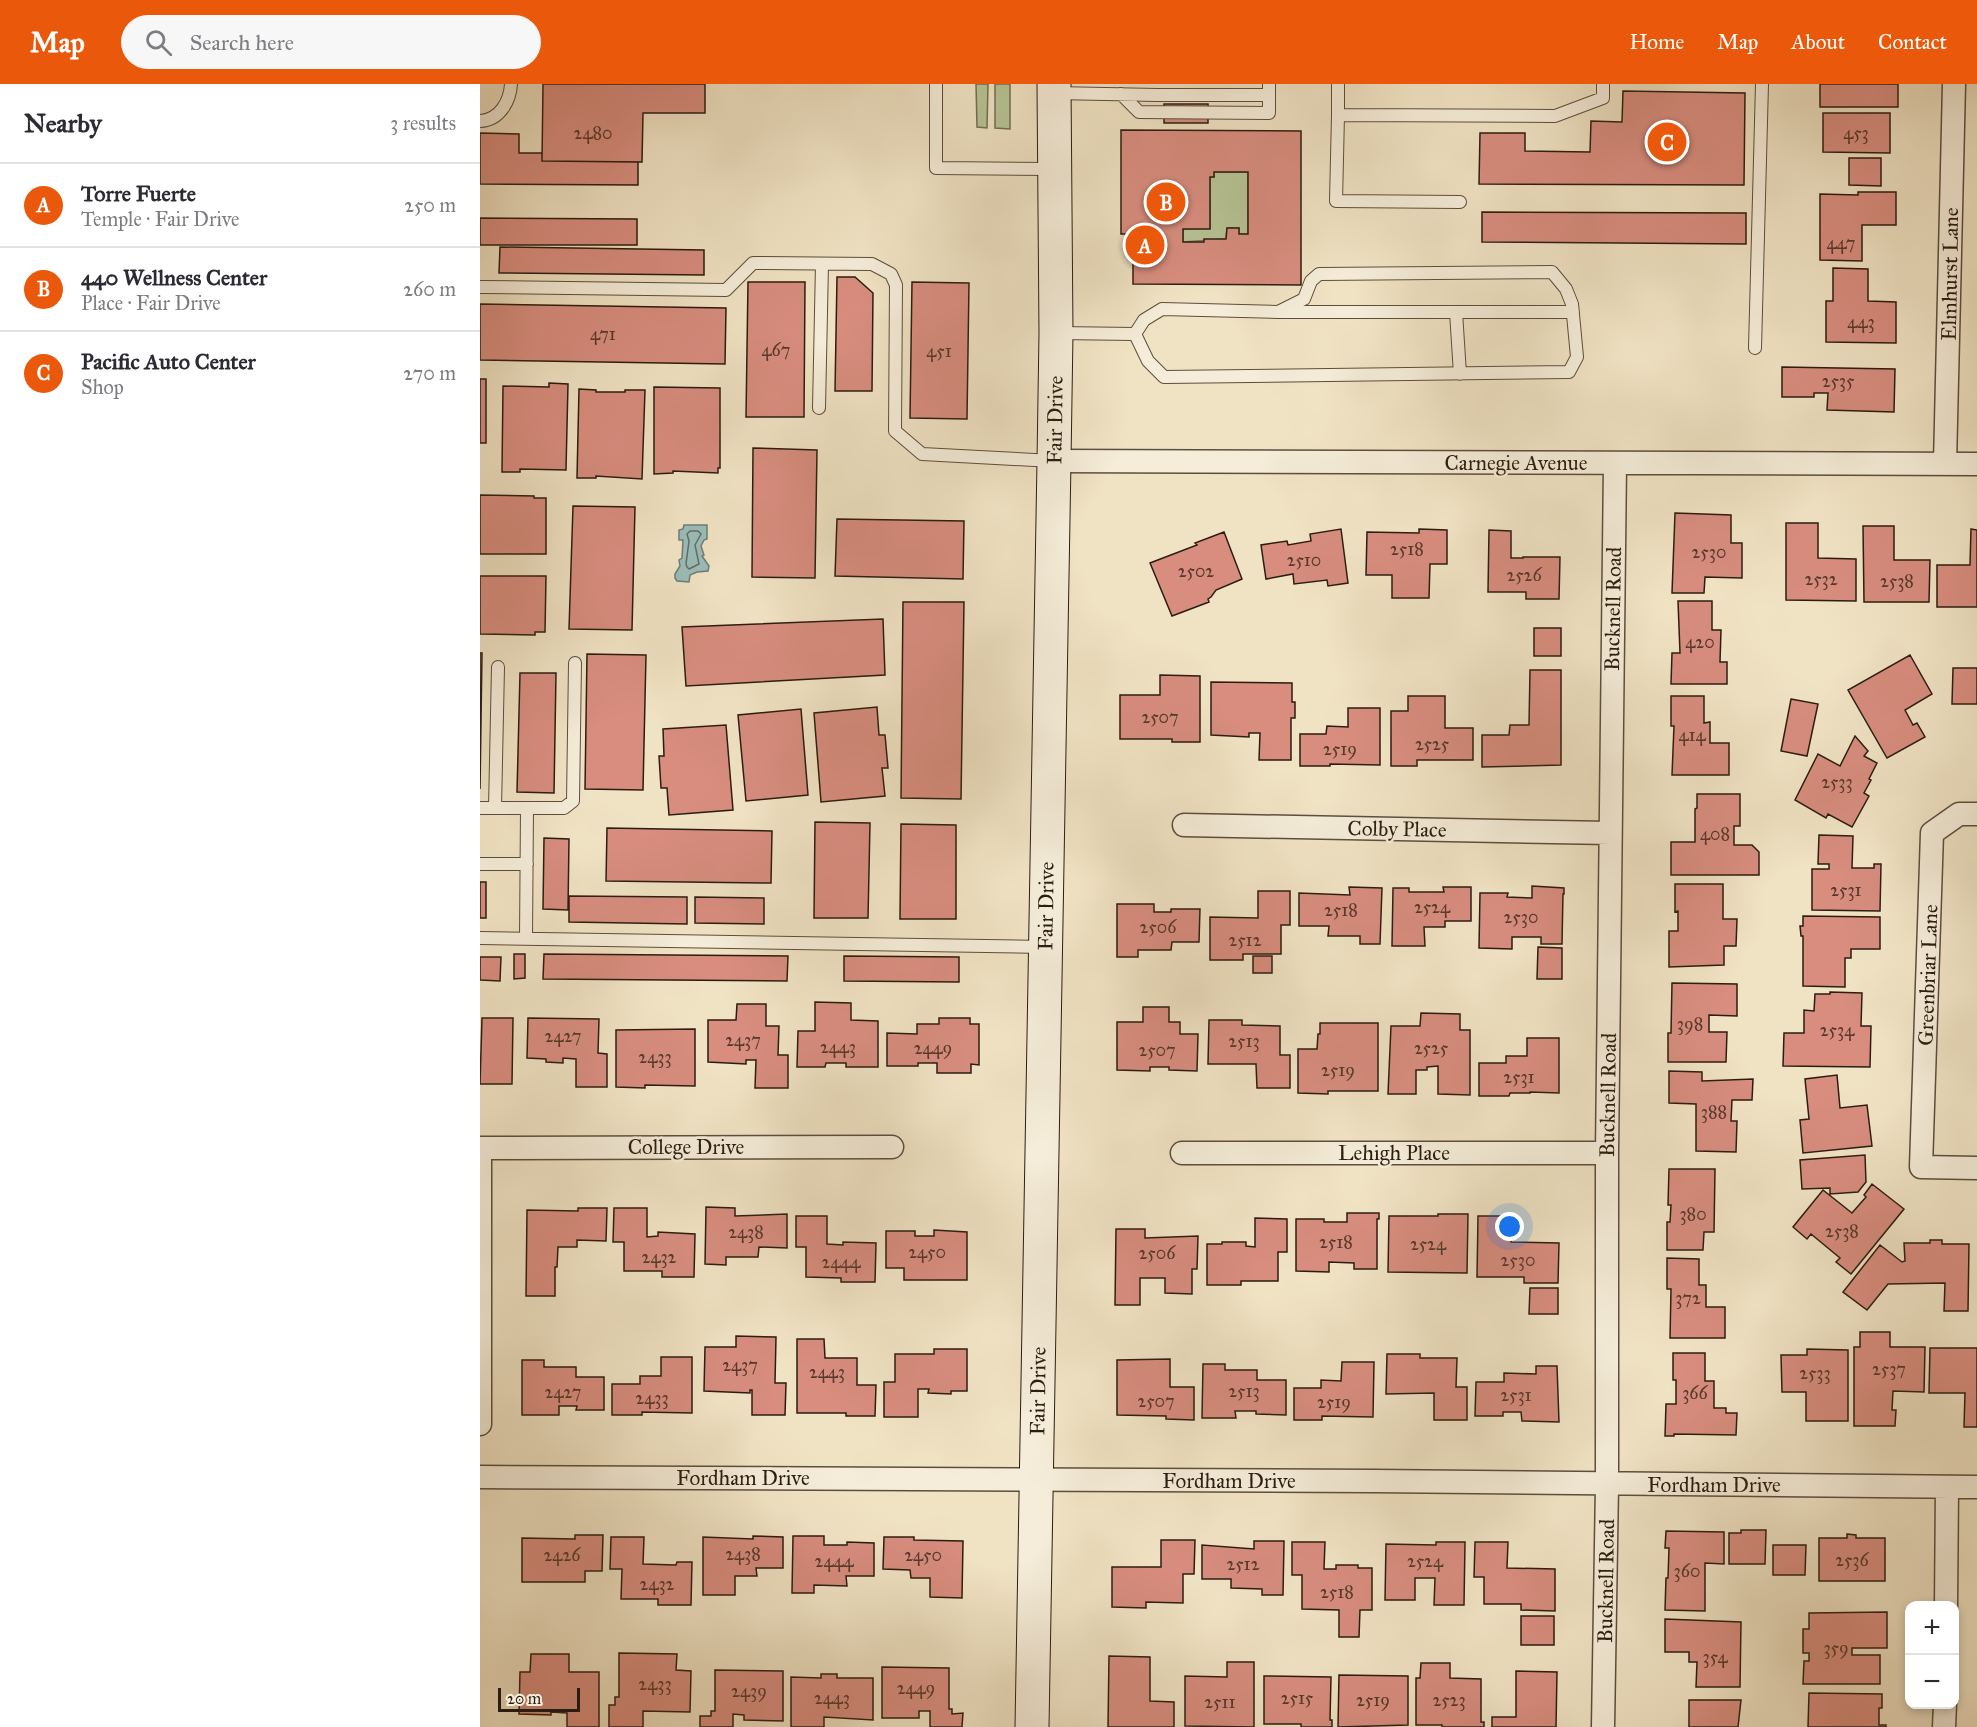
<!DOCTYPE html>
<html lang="en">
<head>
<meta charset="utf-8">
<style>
	body { margin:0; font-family:"IM FELL Great Primer",serif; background:#f7f7f7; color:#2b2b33 }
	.controls { position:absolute; right:18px; bottom:18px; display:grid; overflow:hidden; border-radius:12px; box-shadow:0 3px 9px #0003 }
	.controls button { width:54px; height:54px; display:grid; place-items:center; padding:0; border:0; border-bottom:2px solid #e1e1e2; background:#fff; color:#2b2b33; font:30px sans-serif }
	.scale { position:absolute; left:18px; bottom:15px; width:82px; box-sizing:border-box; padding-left:6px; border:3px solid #2b1d11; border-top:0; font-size:16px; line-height:21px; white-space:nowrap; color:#2b1d11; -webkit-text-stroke:4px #f5edd9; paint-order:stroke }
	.you { position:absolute; left:1030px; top:1143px; width:21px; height:21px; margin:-15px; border:4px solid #fff; border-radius:50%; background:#1a73e8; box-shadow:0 0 0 9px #1a73e833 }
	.badge { display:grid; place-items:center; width:39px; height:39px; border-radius:50%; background:#ea580c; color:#fff; font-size:20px; font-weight:700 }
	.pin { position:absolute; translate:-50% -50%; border:3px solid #fff; box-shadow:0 2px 6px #0006 }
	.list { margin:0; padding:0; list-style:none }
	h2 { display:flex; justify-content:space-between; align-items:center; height:78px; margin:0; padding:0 24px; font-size:26px }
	h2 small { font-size:20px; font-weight:400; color:#7c7c81 }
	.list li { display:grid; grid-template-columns:39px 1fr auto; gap:18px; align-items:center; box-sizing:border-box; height:84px; padding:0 24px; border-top:2px solid #e1e1e2 }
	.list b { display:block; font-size:22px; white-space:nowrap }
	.list p { margin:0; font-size:20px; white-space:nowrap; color:#7c7c81 }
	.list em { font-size:20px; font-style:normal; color:#7c7c81 }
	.icon { flex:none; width:33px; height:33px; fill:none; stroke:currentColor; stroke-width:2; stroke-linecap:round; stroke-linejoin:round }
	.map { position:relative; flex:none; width:1497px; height:1643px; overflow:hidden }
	header { display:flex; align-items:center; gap:36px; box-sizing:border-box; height:84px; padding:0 30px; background:#ea580c; color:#fff }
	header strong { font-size:28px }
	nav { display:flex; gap:33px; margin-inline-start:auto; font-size:21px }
	.search { width:420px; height:54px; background:#f7f7f7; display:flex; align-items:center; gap:15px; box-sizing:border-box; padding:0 21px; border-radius:33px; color:#7c7c81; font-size:22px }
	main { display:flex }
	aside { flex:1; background:#fff }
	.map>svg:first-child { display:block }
	.green { fill:#b7c496; stroke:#717054; stroke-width:1.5 }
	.water { fill:#9bbdb9; stroke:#6e7d76; stroke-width:1.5 }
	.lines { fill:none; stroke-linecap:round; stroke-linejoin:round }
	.shore { stroke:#636d65; stroke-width:1.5 }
	.building { fill:#d88d7f; stroke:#2b1d11; stroke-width:1.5; fill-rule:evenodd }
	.lane-casing { stroke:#5c4e3e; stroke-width:14 }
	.street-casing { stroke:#5c4e3e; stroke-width:25 }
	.secondary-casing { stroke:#2b1d11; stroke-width:35 }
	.lane { stroke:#f5edd9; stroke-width:12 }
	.street { stroke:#f5edd9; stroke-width:22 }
	.secondary { stroke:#f5edd9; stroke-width:33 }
	.labels { text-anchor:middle; stroke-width:5; stroke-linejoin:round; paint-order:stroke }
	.number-label { font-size:18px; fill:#56392c }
	.street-label { font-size:21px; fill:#2b1d11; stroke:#f5edd9 }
</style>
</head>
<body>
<header>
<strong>Map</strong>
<div class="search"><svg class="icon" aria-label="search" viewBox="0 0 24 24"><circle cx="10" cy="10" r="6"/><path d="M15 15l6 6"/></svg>Search here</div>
<nav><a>Home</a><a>Map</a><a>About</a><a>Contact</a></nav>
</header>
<main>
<aside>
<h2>Nearby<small>3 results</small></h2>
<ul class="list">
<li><span class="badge">A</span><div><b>Torre Fuerte</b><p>Temple · Fair Drive</p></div><em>250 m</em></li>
<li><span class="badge">B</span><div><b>440 Wellness Center</b><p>Place · Fair Drive</p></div><em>260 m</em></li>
<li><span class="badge">C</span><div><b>Pacific Auto Center</b><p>Shop</p></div><em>270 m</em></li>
</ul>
</aside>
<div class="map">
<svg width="1497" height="1643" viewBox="0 0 1497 1643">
	<rect width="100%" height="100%" fill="#f0e3c4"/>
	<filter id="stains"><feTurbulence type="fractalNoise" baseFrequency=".00333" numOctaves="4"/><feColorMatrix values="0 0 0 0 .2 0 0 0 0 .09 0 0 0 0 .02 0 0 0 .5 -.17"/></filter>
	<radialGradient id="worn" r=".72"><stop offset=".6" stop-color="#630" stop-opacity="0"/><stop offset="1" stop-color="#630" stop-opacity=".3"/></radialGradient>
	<path class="green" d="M496 0H508L507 44 497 43Z
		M515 0H530V45L515 44Z
		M734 88H768V150H759V144H747L746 155 703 158V145L730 144V93H734Z"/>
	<path class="water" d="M204 441H227V455L224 456 221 462 224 471 222 472 229 482 228 487 217 488 210 491 209 498 197 497 195 494V490L200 482 199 476 202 474 203 456H199V446L203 445Z"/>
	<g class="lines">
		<path class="shore" d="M210 447H218L221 450 215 461 219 480 209 485 207 483 206 480 209 457 207 450Z"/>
	</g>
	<path class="building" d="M63 0H225V29H163L162 78 62 77Z
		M1340 0H1418V23H1340Z
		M1143 7 1265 9 1264 101 999 100 1000 49H1045V67L1110 68 1111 37 1142 38Z
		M684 20H728V39H684Z
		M1343 29H1410V69L1343 68Z
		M641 46 821 47V201L653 200V159H667V150H641ZM734 88H768V150H759V144H747L746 155H724V158H703V145H730V93H734Z
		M0 49 39 50V69H62V77L158 78V101L0 100Z
		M1369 74H1401V102L1369 101Z
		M1378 108H1416V141H1382V177L1340 176V110L1378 111Z
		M1002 128 1266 129V160L1002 158Z
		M0 134 157 135V161H0Z
		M20 163 224 166V191L19 189Z
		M1353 184 1388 185V217L1416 218V259L1346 258V217H1353Z
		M357 193H375L393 209 392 307H355Z
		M268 198H325L324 333H266Z
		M432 198 489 199 487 335 430 334Z
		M0 220 246 224 245 280 0 276Z
		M1302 283 1415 285 1414 328 1347 326 1348 309H1334V313H1302Z
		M0 295H6V359H0Z
		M69 299 88 300 86 386 40 385V388H22L23 302 69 303Z
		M174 303 240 304V384H238V389L193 387V389L174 390Z
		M99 305 116 306V308H145V306H165L162 395 116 392V394H97Z
		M273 364 337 366 335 494 272 493Z
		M0 411 54 412V414H66V470H0Z
		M93 422 155 423 152 546 89 545Z
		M1195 429 1251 431V459H1262V494L1225 493 1224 509H1192Z
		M357 435 484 437 483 495 355 492Z
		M1306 439H1338V474L1376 475V517L1306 516Z
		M1383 442H1414V476H1450L1449 518H1384Z
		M861 445 868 499 848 502 847 496 814 500 813 490 786 495 781 461 807 457 808 461 831 457 830 450Z
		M939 445 967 446V480H950L949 514H912V491H886L887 448 939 449Z
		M1491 445 1497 446V523H1457V481H1490Z
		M1009 446 1031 447V474H1043V473H1080L1079 515H1046V508H1008Z
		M744 448 762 495 736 506 731 513 728 515 729 518 692 532 670 479 717 461 715 459Z
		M0 492H66L65 548H55V551L0 550Z
		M1198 517H1232V546H1241L1240 578H1247V600H1191L1192 569H1200Z
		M423 518H484L481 715 421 714Z
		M403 535 405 591 206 602 202 543Z
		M1054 544H1081V572H1054Z
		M0 569H2L0 705Z
		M107 570 166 571 163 706 105 705Z
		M1430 571 1452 610 1425 626 1433 641 1437 639 1445 653 1407 674 1368 606Z
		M1473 584H1497V620H1472Z
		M1050 586H1081V681L1002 683V651H1029L1030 641H1049Z
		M40 589H76L74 709 37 708Z
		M680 591 720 592V658H692V655H640V611H680Z
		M731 598 812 599V618H815V634H811V676H779L780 649H769V653L731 651Z
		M928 612H965V644H993V676H937V682H911V627H928Z
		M1191 612H1224V639L1230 638V659H1249V691H1192L1194 642H1191Z
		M1311 615 1338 620 1327 672 1301 667Z
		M397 623 399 651H405L408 684H402L405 712 341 718 334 629Z
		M868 624H900V681L850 680V682H820V650H846L847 642 868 643Z
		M321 625 328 711 266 717 258 631Z
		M246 641 253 726 189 731 187 704H181L179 672H184L183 645Z
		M1375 652 1388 667 1384 672 1397 679 1389 695 1391 696 1384 709 1389 712 1372 743 1348 730 1346 734 1315 716 1338 670 1360 682Z
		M1217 710H1260V742H1254V761H1272L1279 768V791H1191V758H1215V725L1217 724Z
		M335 738 390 739 388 834H334Z
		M421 740 476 741V835H420Z
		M127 744 292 747 291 799 126 797Z
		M1339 751 1373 752 1372 784H1394V780H1401L1400 827 1332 826V785H1349V780H1338Z
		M64 754 89 755 88 826 63 825Z
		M0 798H6V834H0Z
		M1195 800H1243V835H1257L1256 862H1244V881L1189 883V847H1198V827L1195 828Z
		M1052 802 1084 804V810H1083L1082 860H1061V853H1032V865L999 864 1000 809H1028L1027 813 1052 814Z
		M869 803 902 804 900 860H880V852H848L849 842H819V809L870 811Z
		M963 803H991V837H965V843H944L945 862H912L913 804H929V808H964Z
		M778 807H810V841H801V870H763V876H730V833L778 834Z
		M89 812 207 813V840L89 838Z
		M215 813 284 814V840L215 839Z
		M637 820H674V828H691V825H720L719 858H692L691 866H658V873H637Z
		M1323 832 1400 833V865H1371V874H1365V903L1323 902V852H1321L1320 842H1323Z
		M1058 863 1082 864V895H1057Z
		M34 870H45V894L34 895Z
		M64 870 308 872 307 897 63 895Z
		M364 872 479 873V898L364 897Z
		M773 872H792V889H773Z
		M0 873H21L20 897 0 896Z
		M1192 899 1257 900V932L1229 931V948H1247L1246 978H1188V949H1191Z
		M1350 908 1382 909 1381 942H1391L1390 983 1303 982 1304 949H1324V926L1334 927 1335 910H1350Z
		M335 918 371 919V936L398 937V983H366V979H346L345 983H317L318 947H335Z
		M257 920H286V942H299L298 971H308V1004H275L276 976H266V980L228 978V936H256Z
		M663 923H689V938H700V950H718L717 987 689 986V983H670V987L637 986V938H663Z
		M941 929 980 930V946H990V1011L958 1010V982L947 983V986H936V1010H908L911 942H940Z
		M2 934H33L32 1000H0Z
		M48 934 119 935 118 969 127 970V1003H96V975L83 974V979L66 978V975L47 974Z
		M459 934H490V940H499V981L491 980V989H457V979H438V982H407V949L437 950V940H459Z
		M729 936H762V941L800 942V971H810V1004H777L776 980H728Z
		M840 939H898V1007H848V1010L818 1009V965H837L838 950H840Z
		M215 945V1002L165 1001V1004L136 1003V946Z
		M1047 954H1079V1009L1050 1008V1009H1030L1029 1012H999V979H1026V972H1047Z
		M1189 987 1222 988V997L1273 995 1272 1016H1252L1251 1037H1257L1256 1068 1216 1067V1020L1189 1019Z
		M1357 991 1360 1024 1387 1021 1392 1062 1323 1069 1320 1036 1329 1035 1325 995Z
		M1385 1071 1386 1098 1378 1108 1350 1110V1104L1322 1105 1320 1076Z
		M1189 1085H1235L1234 1148H1224L1223 1166H1187V1138H1190L1191 1121H1188Z
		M1392 1100 1424 1125 1371 1190 1356 1178 1360 1174 1331 1150 1327 1155 1313 1143 1343 1106 1372 1129 1386 1113 1384 1111Z
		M226 1123 255 1124V1132L307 1130V1164L279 1163 278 1173H246V1181L225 1180Z
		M98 1124H127L126 1157 97 1156V1163H78L77 1183H75V1212H46L47 1126 98 1127Z
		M134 1124H167V1153L178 1152V1148L215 1150 214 1193H182V1187H144V1158H133Z
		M867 1129H899V1135H897V1185H874V1179L849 1178V1188L816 1187V1135H844V1138H867Z
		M958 1130H988L987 1189 908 1188 909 1132H958Z
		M316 1132H347V1160L363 1161V1158L396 1159 395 1198H361V1194L326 1193V1163H316Z
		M998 1132H1032L1031 1158 1079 1159 1078 1199H1044V1193H997Z
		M775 1134 807 1135V1168H798V1197H761V1201H727V1160H742V1158H766V1162L775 1163Z
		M636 1145H665V1154L718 1152 717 1185H712V1210L685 1209V1194H660V1221H635Z
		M454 1146 487 1148V1196H424V1184H406V1147H435V1152H454Z
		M1450 1156H1462V1160H1489L1488 1227H1464L1465 1199 1408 1200 1387 1226 1363 1208 1400 1161 1422 1178 1425 1177 1424 1159H1450Z
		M1187 1174 1219 1175V1201H1226V1223H1245V1254H1190L1191 1205H1187Z
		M1050 1204H1078V1230H1049Z
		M1380 1248H1410V1263H1445L1444 1308 1413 1307 1412 1326H1416L1415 1342H1374V1263H1380Z
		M256 1252 296 1253 295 1299H306L305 1331H272V1306H270V1309L224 1307 225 1263H256Z
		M317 1255H344L345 1274H377V1301H396L395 1332H366V1329H317Z
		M1450 1264H1497V1343H1484L1485 1309H1449Z
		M454 1265H487V1307H471V1310L448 1309 449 1305H438V1333H404V1298H415V1270H454Z
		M1327 1265 1368 1266V1337H1326V1308H1302L1301 1271H1327Z
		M1193 1269H1225V1297H1234V1324H1246V1329H1257L1256 1351 1194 1350V1352H1185L1186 1320H1196V1296H1193Z
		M907 1270H940V1274H977L976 1303H987V1336H954V1309L906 1310Z
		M181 1273H212V1329L162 1328V1331H132V1300H160V1292H181Z
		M690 1275V1303H714V1336L686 1335V1332L637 1331V1276Z
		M42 1276H64V1283H96V1293H124V1326H96L97 1322H79V1331H42Z
		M862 1278H894L893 1333 842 1332V1336H814V1304H841V1296L861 1297Z
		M723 1280H745V1286H777V1296H806V1331L776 1330V1327H755L756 1334H722Z
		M1056 1282H1077L1079 1338 1042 1337 1041 1328H1023V1332H995L996 1298H1024V1289L1056 1290Z
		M1261 1446H1286L1285 1480H1249V1449H1261Z
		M1186 1447 1244 1448V1480L1225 1479V1527L1185 1526 1186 1494H1188L1189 1464H1185Z
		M1367 1450 1376 1451V1454H1405V1497H1339V1454H1367Z
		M95 1451H123L122 1487H105V1498H42V1454L95 1455Z
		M273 1452 303 1453V1484H276L277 1492H255V1511H223V1453L273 1455Z
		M313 1452H344V1461H367V1458L394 1459V1492H366L367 1502 334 1501V1509H312Z
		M131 1453H164L163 1480 196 1481 197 1478H212L211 1521H178V1515H141L142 1485H130Z
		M404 1453H434V1456L483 1457 482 1514 450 1513V1494H431L430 1486 403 1485Z
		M681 1456H715L714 1490H703V1519L666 1518V1524L632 1523V1483H681Z
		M774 1457H804L803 1511H782V1505L751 1504V1495H722V1461L774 1465Z
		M812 1458H845L844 1485H856V1481H878V1484H892V1526H880L879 1553H859V1526L822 1525V1491H812Z
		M956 1458H985L984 1521H954L955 1494H935V1516H905L906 1460 956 1461Z
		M995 1458H1028L1027 1484 1075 1485V1527L1041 1526V1520H1004V1493H994Z
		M1293 1461H1326L1325 1491H1293Z
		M1407 1528V1564H1372V1571H1400V1600H1323L1324 1577H1329V1569H1323V1545H1329V1529Z
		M1041 1532H1074V1561H1041Z
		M1185 1535 1261 1538 1260 1603H1216L1217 1578H1209V1568H1185Z
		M139 1569 197 1570 196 1586 211 1587 210 1628 163 1627V1643H129V1621H135V1613H139Z
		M51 1570H89V1588H119V1643H87V1629L71 1628V1631L39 1630 40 1588H50Z
		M629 1572 670 1573V1617L694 1618V1643H628Z
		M747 1578H774V1643L705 1642V1592L747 1593Z
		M941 1579H970V1594L1001 1595V1638H1004V1643H962V1641H936V1594H940Z
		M402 1583 469 1584V1625H472V1630L483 1629 482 1643H450V1627H439V1634H402Z
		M235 1586 303 1587V1637L264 1636V1631L253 1630V1643H220V1632H231V1627H235Z
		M1036 1587 1077 1588 1076 1643H1012V1633H1036Z
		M341 1590H357V1594H393V1636L344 1633V1643H311V1593L341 1594Z
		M859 1591 928 1592V1641L858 1643Z
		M784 1592 851 1593 850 1636H852V1643H821V1640H784Z
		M1329 1609 1402 1610V1624H1399V1641H1406V1643H1328Z
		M1209 1616H1261L1258 1643H1209Z"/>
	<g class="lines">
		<defs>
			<path id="lane" d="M456 0V84L573 85
				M858 0V31
				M574 9 677 11H789
				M641 10 659 28 789 29V0
				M0 37C20 36 30 17 31 0
				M980 118 856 117 858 31 1075 32 1123 14V0
				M1072 188 1086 205 1092 220 1097 273 1089 288 684 293 668 277 655 250 664 236 682 225 798 228 824 215 831 197 839 190Z
				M0 203 246 206 273 179 392 180 411 190 416 201 415 347 442 370 573 377
				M800 228H1093
				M976 228 980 290
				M577 249 655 250
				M1275 264 1282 0
				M339 324 342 180
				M18 583 15 724H47
				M0 724H15
				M0 780H47
				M0 854 565 863
				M46 854 47 724H84L93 717 95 579"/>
			<path id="street" d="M574 377 1497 380
				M1465 380 1474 0
				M1497 730H1479L1452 749 1441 1083 1497 1084
				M704 741 1130 749
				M0 1064 412 1063
				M702 1069H1127
				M0 1340V1064
				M0 1393 894 1397 1497 1403
				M1466 1522 1467 1403
				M1123 1643 1127 1401V1069L1135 379
				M1464 1643 1465 1620"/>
			<path id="secondary" d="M552 1643 574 377 576 249 574 0"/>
		</defs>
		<use href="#lane" class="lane-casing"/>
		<use href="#street" class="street-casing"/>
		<use href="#secondary" class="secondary-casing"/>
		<use href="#lane" class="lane"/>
		<use href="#street" class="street"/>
		<use href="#secondary" class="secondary"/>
	</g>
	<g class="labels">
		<g class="number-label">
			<text x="113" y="55">2480</text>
			<text x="1376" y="55">453</text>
			<text x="1361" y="165">447</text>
			<text x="1381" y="244">443</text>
			<text x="123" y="256">471</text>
			<text x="296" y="272">467</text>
			<text x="459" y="273">451</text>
			<text x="1358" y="303">2535</text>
			<text x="927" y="471">2518</text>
			<text x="1229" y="474">2530</text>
			<text x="824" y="482">2510</text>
			<text x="716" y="493">2502</text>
			<text x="1044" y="497">2526</text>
			<text x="1341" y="501">2532</text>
			<text x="1417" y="503">2538</text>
			<text x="1220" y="564">420</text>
			<text x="680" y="639">2507</text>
			<text x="1212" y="657">414</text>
			<text x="952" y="666">2525</text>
			<text x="860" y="671">2519</text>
			<text x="1357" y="704">2533</text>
			<text x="1235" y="756">408</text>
			<text x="1366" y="812">2531</text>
			<text x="952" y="829">2524</text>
			<text x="861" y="832">2518</text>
			<text x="1041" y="839">2530</text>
			<text x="678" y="849">2506</text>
			<text x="765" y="862">2512</text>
			<text x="1210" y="946">398</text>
			<text x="1357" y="952">2534</text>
			<text x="83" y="958">2427</text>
			<text x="263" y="962">2437</text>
			<text x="764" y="963">2513</text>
			<text x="358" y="969">2443</text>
			<text x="453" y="970">2449</text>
			<text x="951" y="970">2525</text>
			<text x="677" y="972">2507</text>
			<text x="175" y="979">2433</text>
			<text x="858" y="992">2519</text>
			<text x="1039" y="999">2531</text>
			<text x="1234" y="1034">388</text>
			<text x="1213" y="1136">380</text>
			<text x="1362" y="1153">2538</text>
			<text x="266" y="1154">2438</text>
			<text x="856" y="1164">2518</text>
			<text x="948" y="1166">2524</text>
			<text x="447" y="1174">2450</text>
			<text x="677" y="1175">2506</text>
			<text x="179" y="1179">2432</text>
			<text x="1038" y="1182">2530</text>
			<text x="361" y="1184">2444</text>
			<text x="1208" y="1220">372</text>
			<text x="260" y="1287">2437</text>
			<text x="1409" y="1291">2537</text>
			<text x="347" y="1294">2443</text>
			<text x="1335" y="1295">2533</text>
			<text x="764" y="1313">2513</text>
			<text x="83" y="1314">2427</text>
			<text x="1215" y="1315">366</text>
			<text x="1036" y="1317">2531</text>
			<text x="172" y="1320">2433</text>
			<text x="676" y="1323">2507</text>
			<text x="854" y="1324">2519</text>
			<text x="263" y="1476">2438</text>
			<text x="82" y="1477">2426</text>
			<text x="443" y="1477">2450</text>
			<text x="1372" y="1482">2536</text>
			<text x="354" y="1483">2444</text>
			<text x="945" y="1483">2524</text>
			<text x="763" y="1486">2512</text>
			<text x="1207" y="1493">360</text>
			<text x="177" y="1506">2432</text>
			<text x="857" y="1514">2518</text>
			<text x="1356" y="1570">359</text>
			<text x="1235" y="1579">354</text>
			<text x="175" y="1606">2433</text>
			<text x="436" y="1610">2449</text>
			<text x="269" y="1613">2439</text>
			<text x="352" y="1620">2443</text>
			<text x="817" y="1620">2515</text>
			<text x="893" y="1622">2519</text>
			<text x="969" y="1622">2523</text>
			<text x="740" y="1624">2511</text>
		</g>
		<g class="street-label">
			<text transform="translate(1470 190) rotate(-89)" y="7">Elmhurst Lane</text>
			<text transform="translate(575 336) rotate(-89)" y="7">Fair Drive</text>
			<text x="1036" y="386">Carnegie Avenue</text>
			<text transform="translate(1133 525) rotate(-89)" y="7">Bucknell Road</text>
			<text transform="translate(917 745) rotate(1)" y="7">Colby Place</text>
			<text transform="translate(566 822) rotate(-89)" y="7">Fair Drive</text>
			<text transform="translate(1448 891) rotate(-88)" y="7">Greenbriar Lane</text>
			<text transform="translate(1128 1011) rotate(-89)" y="7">Bucknell Road</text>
			<text x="206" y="1070">College Drive</text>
			<text x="914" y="1076">Lehigh Place</text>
			<text transform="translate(558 1307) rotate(-89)" y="7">Fair Drive</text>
			<text x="263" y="1401">Fordham Drive</text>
			<text x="749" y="1404">Fordham Drive</text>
			<text x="1234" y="1408">Fordham Drive</text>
			<text transform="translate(1126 1497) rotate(-89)" y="7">Bucknell Road</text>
		</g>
	</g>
	<rect width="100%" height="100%" filter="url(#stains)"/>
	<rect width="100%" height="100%" fill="url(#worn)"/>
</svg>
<div class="controls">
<button>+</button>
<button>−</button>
</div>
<div class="scale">20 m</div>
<div class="you"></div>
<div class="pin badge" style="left:665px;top:161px">A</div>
<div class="pin badge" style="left:686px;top:118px">B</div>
<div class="pin badge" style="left:1187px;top:58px">C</div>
</div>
</main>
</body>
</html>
